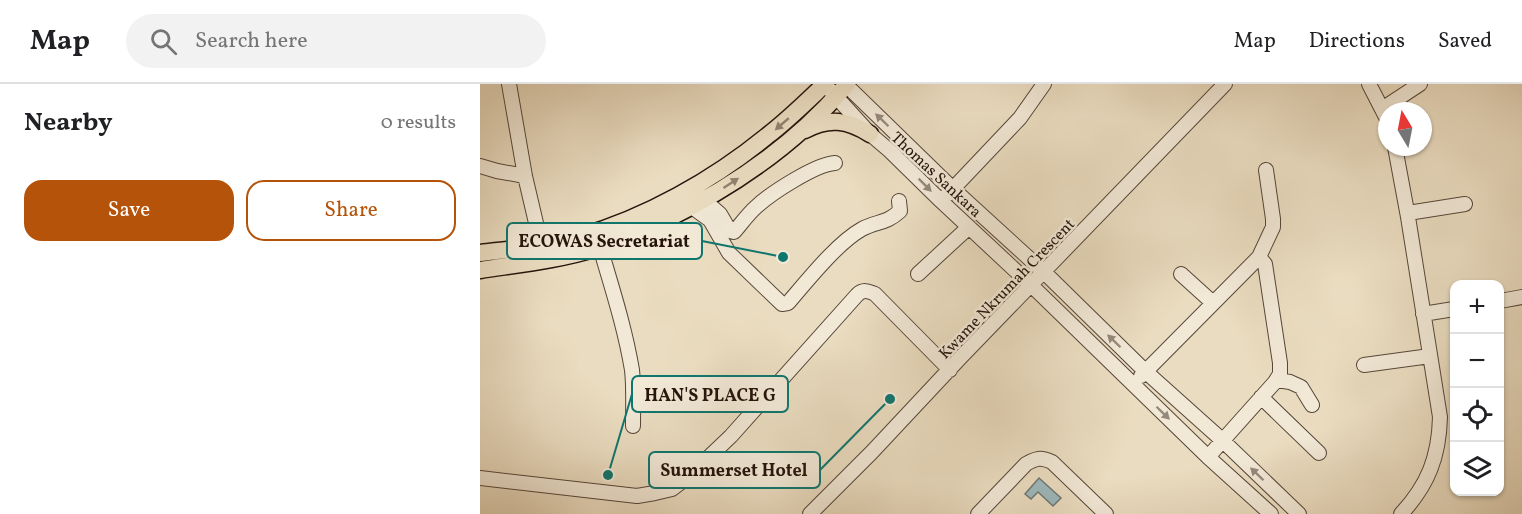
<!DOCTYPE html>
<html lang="en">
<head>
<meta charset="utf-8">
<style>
	body { margin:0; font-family:Vollkorn,serif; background:#f2f2f2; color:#202124 }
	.controls { position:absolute; right:18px; bottom:18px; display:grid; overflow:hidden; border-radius:12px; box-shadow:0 2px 4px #0004 }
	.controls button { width:54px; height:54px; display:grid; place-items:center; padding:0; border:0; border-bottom:2px solid #e0e0e0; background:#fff; color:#202124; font:30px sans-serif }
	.compass { position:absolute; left:898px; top:18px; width:54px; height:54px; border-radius:50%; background:#fff; box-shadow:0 2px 4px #0004; rotate:350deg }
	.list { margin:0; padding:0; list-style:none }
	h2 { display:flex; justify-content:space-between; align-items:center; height:78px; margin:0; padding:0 24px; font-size:26px }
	h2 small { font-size:20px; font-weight:400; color:#757577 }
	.actions { display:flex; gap:12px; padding:18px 24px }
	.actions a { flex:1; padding:14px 0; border:2px solid #b45309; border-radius:18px; text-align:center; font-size:21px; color:#b45309 }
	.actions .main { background:#b45309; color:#fff }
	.icon { flex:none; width:33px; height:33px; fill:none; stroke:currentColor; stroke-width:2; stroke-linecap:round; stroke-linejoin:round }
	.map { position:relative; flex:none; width:1042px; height:430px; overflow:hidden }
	header { display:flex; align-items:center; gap:36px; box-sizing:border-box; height:84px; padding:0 30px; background:#fff; border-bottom:2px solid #e0e0e0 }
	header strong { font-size:28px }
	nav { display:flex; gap:33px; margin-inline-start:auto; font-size:21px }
	.search { width:420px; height:54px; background:#f2f2f2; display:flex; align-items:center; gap:15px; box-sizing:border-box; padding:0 21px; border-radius:33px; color:#757577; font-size:22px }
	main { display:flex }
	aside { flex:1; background:#fff }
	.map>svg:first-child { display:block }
	.water { fill:#9db9bd; stroke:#6d7776; stroke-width:1.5 }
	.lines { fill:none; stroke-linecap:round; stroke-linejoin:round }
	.minor-casing { stroke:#564639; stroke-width:16 }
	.major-casing { stroke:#25140c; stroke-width:19 }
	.minor { stroke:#f1e8d6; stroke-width:14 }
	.major { stroke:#eadcc0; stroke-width:16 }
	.oneway { fill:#95897b }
	.oneway2 { fill:#91826f }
	.labels { text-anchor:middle; stroke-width:5; stroke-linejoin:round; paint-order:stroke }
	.street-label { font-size:16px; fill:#25140c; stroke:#f1e8d6 }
	.leader { fill:none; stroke:#0f766e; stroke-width:2 }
	.callout-dot { fill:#0f766e; stroke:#f1e8d6; stroke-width:2 }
	.callout { fill:#f1e8d6; stroke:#0f766e; stroke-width:2 }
	.callout-label { font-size:18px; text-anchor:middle; font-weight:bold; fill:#25140c }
</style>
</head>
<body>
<header>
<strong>Map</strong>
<div class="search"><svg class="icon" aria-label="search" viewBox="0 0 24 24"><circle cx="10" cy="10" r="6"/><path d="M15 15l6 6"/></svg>Search here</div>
<nav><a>Map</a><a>Directions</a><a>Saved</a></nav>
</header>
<main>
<aside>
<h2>Nearby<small>0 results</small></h2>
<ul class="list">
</ul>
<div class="actions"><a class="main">Save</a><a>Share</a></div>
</aside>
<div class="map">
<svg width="1042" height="430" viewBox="0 0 1042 430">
	<rect width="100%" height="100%" fill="#eadcc0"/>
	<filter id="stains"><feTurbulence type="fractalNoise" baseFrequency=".00333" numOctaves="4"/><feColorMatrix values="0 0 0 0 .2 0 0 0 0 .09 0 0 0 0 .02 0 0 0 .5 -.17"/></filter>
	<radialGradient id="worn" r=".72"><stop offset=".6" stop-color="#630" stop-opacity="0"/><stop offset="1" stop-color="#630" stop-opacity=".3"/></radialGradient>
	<path class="water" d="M559 394 581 414 573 422 558 408 551 415 545 410Z"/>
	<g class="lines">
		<defs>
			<path id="minor" d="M29 0 45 92 63 169
				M365 0 473 105 564 188 665 287 742 356 819 430
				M889 0 907 35
				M350 6 390 50 410 67 461 117 551 201 728 373 791 430
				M902 25 940 0
				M915 63 928 133 960 333C959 373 948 401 921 430
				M0 82 17 87 45 92
				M467 111 540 34 564 0
				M224 116 240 130 250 147 254 148C261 140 268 130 276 123 291 109 336 80 355 79
				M212 123 230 136 249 169 302 220 308 219C327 197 357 159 382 145 397 137 406 140 420 127L419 117
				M928 129 985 120
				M120 163C132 204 145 244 152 286 154 304 153 323 153 342
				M779 173 793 143V135L786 86
				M438 190 489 143
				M701 190 733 219
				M1020 217 1042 213
				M943 230 974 225
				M884 281 950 272
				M661 292 779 173 785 180 800 279V290L795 298 728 373
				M797 296 810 298 821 303 832 321
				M781 313 839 369
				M0 394 157 412 175 409 192 405 209 392 251 352 377 211C383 205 388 207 395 210L470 286
				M330 430 392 368 480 274 745 0
				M498 430 546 380C556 374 561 373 572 378L626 430"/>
			<path id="major" d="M325 46C349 33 368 36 390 50
				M0 169C33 165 67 162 99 153 166 134 233 96 287 52 308 36 326 18 345 0
				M0 186C39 180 79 176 117 164 140 157 163 147 185 136 253 103 318 58 367 0"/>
		</defs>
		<use href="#minor" class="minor-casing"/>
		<use href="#major" class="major-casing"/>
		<use href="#minor" class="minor"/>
		<use href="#major" class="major"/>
	</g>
	<defs><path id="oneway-solid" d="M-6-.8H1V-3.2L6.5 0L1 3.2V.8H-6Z" transform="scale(1.5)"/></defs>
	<g class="oneway">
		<use href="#oneway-solid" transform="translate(402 36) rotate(-136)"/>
		<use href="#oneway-solid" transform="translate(445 101) rotate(45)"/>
		<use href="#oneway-solid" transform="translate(634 257) rotate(-136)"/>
		<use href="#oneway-solid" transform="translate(683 329) rotate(44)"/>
		<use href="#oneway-solid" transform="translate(777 390) rotate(-136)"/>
	</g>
	<g class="oneway2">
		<use href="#oneway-solid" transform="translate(302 40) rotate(139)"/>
		<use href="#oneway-solid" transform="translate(251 99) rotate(-33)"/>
	</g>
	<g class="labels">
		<g class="street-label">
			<text transform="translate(457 90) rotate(43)" y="6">Thomas Sankara</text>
			<text transform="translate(526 204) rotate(-46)" y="6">Kwame Nkrumah Crescent</text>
		</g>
	</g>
	<path class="leader" d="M303 173L222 157M128 391L152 310M410 315L340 386"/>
	<g class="callout-dot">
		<circle cx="303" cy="173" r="6"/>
		<circle cx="128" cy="391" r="6"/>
		<circle cx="410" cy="315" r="6"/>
	</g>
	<g class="callout">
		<rect x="27" y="139" width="195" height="36" rx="6"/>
		<rect x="152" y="292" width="156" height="36" rx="6"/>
		<rect x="169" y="368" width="171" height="36" rx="6"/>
	</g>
	<g class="callout-label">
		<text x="124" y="163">ECOWAS Secretariat</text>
		<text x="230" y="317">HAN'S PLACE G</text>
		<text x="254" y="392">Summerset Hotel</text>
	</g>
	<rect width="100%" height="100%" filter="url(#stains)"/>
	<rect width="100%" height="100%" fill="url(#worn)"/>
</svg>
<div class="controls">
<button>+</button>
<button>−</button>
<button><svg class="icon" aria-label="locate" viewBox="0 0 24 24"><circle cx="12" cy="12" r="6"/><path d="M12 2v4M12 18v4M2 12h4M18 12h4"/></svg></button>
<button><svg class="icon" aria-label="layers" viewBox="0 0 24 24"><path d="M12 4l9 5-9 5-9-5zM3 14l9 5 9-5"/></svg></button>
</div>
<svg class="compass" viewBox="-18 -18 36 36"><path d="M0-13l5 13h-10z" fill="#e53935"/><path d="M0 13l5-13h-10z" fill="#757577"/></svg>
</div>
</main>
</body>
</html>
